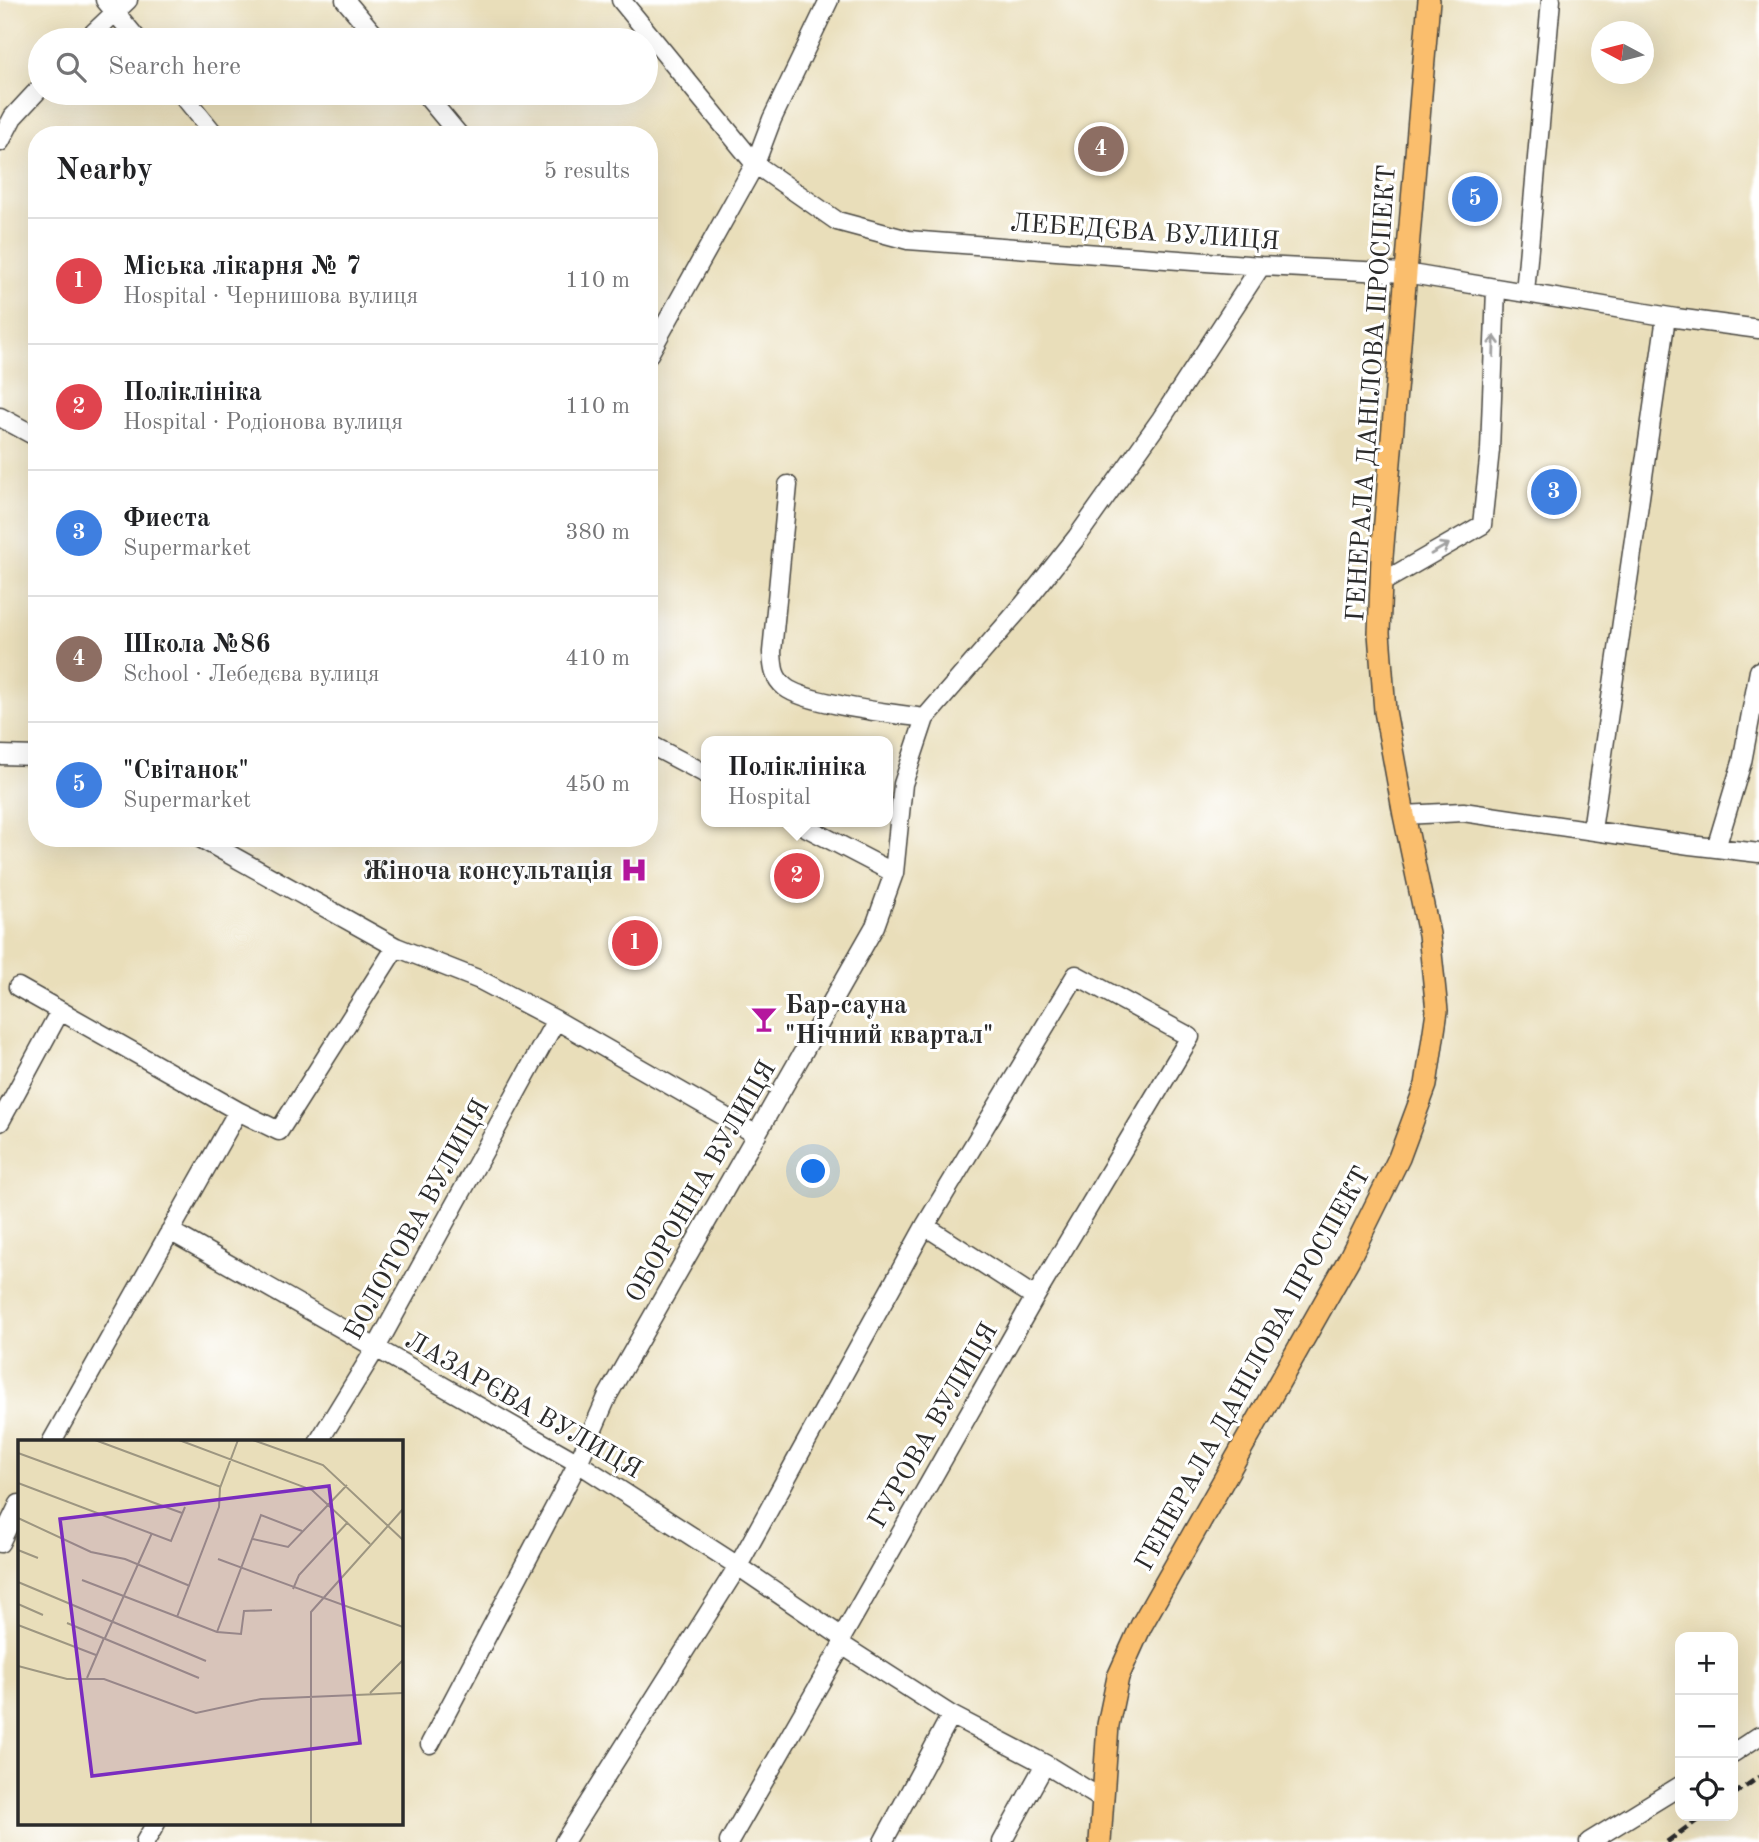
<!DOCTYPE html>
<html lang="en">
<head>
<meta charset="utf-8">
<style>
	body { margin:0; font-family:"Old Standard TT",serif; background:#f6f6f6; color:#202124 }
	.controls { position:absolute; right:21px; bottom:21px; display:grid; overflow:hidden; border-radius:14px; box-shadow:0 7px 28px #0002 }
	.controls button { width:63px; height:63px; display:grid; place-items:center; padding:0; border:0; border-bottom:2px solid #e0e0e0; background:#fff; color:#202124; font:35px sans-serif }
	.compass { position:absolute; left:1591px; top:21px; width:63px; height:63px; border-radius:50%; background:#fff; box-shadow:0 7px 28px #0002; rotate:277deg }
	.you { position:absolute; left:814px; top:1172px; width:24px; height:24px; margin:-18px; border:5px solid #fff; border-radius:50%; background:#1a73e8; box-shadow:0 0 0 10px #1a73e833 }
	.badge { display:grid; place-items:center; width:46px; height:46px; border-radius:50%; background:#2563eb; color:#fff; font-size:23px; font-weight:700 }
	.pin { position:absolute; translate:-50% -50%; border:4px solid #fff; box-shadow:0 2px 7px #0006 }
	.popup { position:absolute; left:701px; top:736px; width:192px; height:91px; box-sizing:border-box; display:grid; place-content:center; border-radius:14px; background:#fff; filter:drop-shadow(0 2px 5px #0005); font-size:23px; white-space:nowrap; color:#757577 }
	.popup b { font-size:26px; color:#202124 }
	.popup::after { content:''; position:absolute; left:50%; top:100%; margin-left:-14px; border:14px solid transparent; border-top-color:#fff }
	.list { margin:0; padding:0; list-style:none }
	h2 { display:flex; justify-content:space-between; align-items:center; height:91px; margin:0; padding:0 28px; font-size:30px }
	h2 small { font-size:23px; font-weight:400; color:#757577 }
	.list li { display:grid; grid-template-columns:46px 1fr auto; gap:21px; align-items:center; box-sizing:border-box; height:126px; padding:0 28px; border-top:2px solid #e0e0e0 }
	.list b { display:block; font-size:26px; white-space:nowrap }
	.list p { margin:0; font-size:23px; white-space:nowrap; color:#757577 }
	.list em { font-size:23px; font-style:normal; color:#757577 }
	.icon { flex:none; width:38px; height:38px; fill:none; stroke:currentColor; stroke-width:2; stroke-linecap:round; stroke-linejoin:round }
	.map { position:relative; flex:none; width:1759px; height:1842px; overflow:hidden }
	.search { position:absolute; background:#fff; box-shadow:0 7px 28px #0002; left:28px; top:28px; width:630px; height:77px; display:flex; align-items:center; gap:18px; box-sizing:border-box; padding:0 24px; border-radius:38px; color:#757577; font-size:26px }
	.panel { position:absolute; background:#fff; box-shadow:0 7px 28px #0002; left:28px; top:126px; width:630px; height:721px; border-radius:28px }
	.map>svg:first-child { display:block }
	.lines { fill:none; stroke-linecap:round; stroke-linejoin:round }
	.minor-casing { stroke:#484640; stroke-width:21 }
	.major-casing { stroke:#484640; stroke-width:24 }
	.minor { stroke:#fff; stroke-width:18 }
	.major { stroke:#fabe6d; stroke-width:21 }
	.rail { stroke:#2b2b2b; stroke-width:5; stroke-dasharray:10 5; stroke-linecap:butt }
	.oneway { stroke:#a0a0a0 }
	.labels { text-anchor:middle; stroke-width:6; stroke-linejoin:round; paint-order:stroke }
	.street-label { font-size:26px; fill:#2b2b2b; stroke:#fff }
	.poi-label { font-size:26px; font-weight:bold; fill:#2b2b2b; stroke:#fff; text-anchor:end }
	.inset-road { fill:none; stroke:#9d9681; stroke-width:2 }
	.view { fill:#7b2cbf; fill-opacity:0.15; stroke:#7b2cbf; stroke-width:3.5 }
	.inset-edge { fill:none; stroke:#2b2b2b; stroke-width:3.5 }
</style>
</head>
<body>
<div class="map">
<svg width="1759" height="1842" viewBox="0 0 1759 1842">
	<rect width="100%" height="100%" fill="#fff"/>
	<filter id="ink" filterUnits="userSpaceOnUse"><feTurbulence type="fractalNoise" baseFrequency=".0143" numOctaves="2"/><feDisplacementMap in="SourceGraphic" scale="14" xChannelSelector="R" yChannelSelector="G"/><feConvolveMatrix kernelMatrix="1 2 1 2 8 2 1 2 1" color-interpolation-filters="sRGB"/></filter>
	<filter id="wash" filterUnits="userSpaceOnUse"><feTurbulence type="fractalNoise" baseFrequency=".00686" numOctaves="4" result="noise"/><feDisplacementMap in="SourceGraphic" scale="28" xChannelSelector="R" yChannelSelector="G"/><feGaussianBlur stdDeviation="1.57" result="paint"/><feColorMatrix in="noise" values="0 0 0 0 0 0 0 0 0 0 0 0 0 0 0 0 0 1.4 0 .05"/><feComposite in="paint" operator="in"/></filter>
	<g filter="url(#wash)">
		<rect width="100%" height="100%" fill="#e9deba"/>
	</g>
	<g filter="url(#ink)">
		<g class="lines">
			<defs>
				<path id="minor" d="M105 0 138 40
					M345 0 379 40
					M621 0 755 164 837 221 908 240 1261 266 1405 273 1676 318 1759 329
					M86 40 128 0
					M181 93 215 135
					M424 93 459 135
					M0 142 13 117 40 88
					M1525 293 1551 0
					M649 354 755 164 772 119 829 0
					M0 417 37 437
					M788 485 772 652C773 667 773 677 785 687 805 704 896 714 925 718
					M1381 583 1482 525 1490 450 1496 289
					M649 744 706 774
					M0 755 37 756
					M1404 815 1463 812 1690 845 1759 853
					M796 822 894 873
					M1592 830 1666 317
					M200 838 396 947 480 980 556 1020 757 1135
					M1716 848 1742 762 1759 671
					M18 987 238 1111 279 1131 396 947
					M0 1122 60 1011
					M925 1226 1035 1297
					M170 1231 578 1463 738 1566 842 1637
					M52 1441 238 1111
					M319 1441 376 1348 556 1020
					M0 1543 19 1504
					M842 1645 951 1715 1045 1764 1102 1799
					M430 1744 578 1463 608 1395 875 926 894 873 903 784 925 718 1023 605 1077 537 1161 419 1261 266
					M1733 1753 1759 1736
					M145 1842 156 1823
					M564 1842 738 1566 925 1226 1076 975 1190 1037 1035 1297 842 1637V1645L729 1842
					M883 1842 951 1715
					M1002 1842 1045 1764
					M1589 1842 1680 1786"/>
				<path id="major" d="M1100 1842 1108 1725 1118 1677 1141 1626 1349 1259 1399 1158 1426 1085 1437 1011 1429 934 1404 815 1385 711 1379 633 1382 557 1429 0"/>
			</defs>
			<use href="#minor" class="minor-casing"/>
			<use href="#major" class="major-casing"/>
			<use href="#minor" class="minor"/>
			<use href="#major" class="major"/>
			<path class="rail" d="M1733 1795 1759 1777
				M1667 1842 1703 1816"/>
		</g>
		<defs><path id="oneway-shaft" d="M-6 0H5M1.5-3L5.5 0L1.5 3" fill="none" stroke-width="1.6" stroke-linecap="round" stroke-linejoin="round" transform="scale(1.75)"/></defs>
		<g class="oneway">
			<use href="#oneway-shaft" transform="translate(1494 346) rotate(-88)"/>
			<use href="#oneway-shaft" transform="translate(1440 549) rotate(-30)"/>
		</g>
	</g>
	<defs>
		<symbol id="hospital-bare" viewBox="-9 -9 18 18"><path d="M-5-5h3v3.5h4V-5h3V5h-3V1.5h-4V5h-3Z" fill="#b5179e" stroke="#fff" stroke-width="2.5" paint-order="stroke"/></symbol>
		<symbol id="bar-bare" viewBox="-9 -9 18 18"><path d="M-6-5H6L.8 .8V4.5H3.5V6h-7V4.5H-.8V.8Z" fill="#b5179e" stroke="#fff" stroke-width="2.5" paint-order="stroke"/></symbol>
	</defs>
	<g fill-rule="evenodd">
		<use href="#hospital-bare" x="615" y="851" width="38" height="38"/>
		<use href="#bar-bare" x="745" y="1000" width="38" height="38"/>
	</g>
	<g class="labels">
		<g class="street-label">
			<text transform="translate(1145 231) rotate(4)" y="9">ЛЕБЕДЄВА ВУЛИЦЯ</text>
			<text transform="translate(1370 393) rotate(-86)" y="9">ГЕНЕРАЛА ДАНІЛОВА ПРОСПЕКТ</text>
			<text transform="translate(700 1181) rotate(-60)" y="9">ОБОРОННА ВУЛИЦЯ</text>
			<text transform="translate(416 1219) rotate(-61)" y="9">БОЛОТОВА ВУЛИЦЯ</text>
			<text transform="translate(1252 1368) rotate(-61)" y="9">ГЕНЕРАЛА ДАНІЛОВА ПРОСПЕКТ</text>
			<text transform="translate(524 1404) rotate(30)" y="9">ЛАЗАРЄВА ВУЛИЦЯ</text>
			<text transform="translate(932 1425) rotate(-60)" y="9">ГУРОВА ВУЛИЦЯ</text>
		</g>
		<g class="poi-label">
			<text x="613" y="879">Жіноча консультація</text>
			<text x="785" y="1013" text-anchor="start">Бар-сауна<tspan x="785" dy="30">"Нічний квартал"</tspan></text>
		</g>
	</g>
	<g transform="translate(18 1440)">
		<rect width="385" height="385" fill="#e9deba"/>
		<path class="inset-road" d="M77 0 203 47M161 0 294 50 352 104M235 0 305 25 385 100M0 13 164 73M0 43 153 101 167 67M0 78 73 112 107 119 172 146M235 99 270 107 329 45M0 110 20 118M200 119 385 187M64 140 199 192 223 194 226 171 254 170M0 142 188 221M275 149 281 135 330 82M0 164 25 175M159 177 201 67 202 48 220 0M49 183 181 238M0 185 78 215M199 192 243 75 284 91M87 198 134 93M0 226 49 239H86L178 273 243 259 385 253M69 238 86 198M352 253 385 220M293 385V172L385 69"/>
		<path class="view" d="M311 46 342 303 74 336 42 79Z"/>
		<rect width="385" height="385" class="inset-edge"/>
	</g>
</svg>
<div class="controls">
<button>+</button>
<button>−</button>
<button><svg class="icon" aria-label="locate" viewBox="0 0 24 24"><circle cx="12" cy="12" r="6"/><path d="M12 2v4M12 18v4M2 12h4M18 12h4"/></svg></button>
</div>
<svg class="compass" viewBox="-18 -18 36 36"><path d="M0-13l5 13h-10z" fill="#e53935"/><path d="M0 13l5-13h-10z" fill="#757577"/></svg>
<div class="you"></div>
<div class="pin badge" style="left:635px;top:943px;background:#e0444e">1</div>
<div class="pin badge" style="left:797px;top:876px;background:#e0444e">2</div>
<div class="popup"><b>Поліклініка</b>Hospital</div>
<div class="pin badge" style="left:1554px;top:492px;background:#3f7fe0">3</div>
<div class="pin badge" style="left:1101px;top:149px;background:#8d6e63">4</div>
<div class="pin badge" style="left:1475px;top:199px;background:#3f7fe0">5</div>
<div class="search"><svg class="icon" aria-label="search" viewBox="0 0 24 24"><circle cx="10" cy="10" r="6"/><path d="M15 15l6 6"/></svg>Search here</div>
<section class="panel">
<h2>Nearby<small>5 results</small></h2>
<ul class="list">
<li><span class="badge" style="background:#e0444e">1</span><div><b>Міська лікарня № 7</b><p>Hospital · Чернишова вулиця</p></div><em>110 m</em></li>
<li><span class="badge" style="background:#e0444e">2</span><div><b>Поліклініка</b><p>Hospital · Родіонова вулиця</p></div><em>110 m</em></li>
<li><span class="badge" style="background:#3f7fe0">3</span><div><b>Фиеста</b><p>Supermarket</p></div><em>380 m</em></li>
<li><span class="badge" style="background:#8d6e63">4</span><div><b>Школа №86</b><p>School · Лебедєва вулиця</p></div><em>410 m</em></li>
<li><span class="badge" style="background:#3f7fe0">5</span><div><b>&quot;Світанок&quot;</b><p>Supermarket</p></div><em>450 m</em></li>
</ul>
</section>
</div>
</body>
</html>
